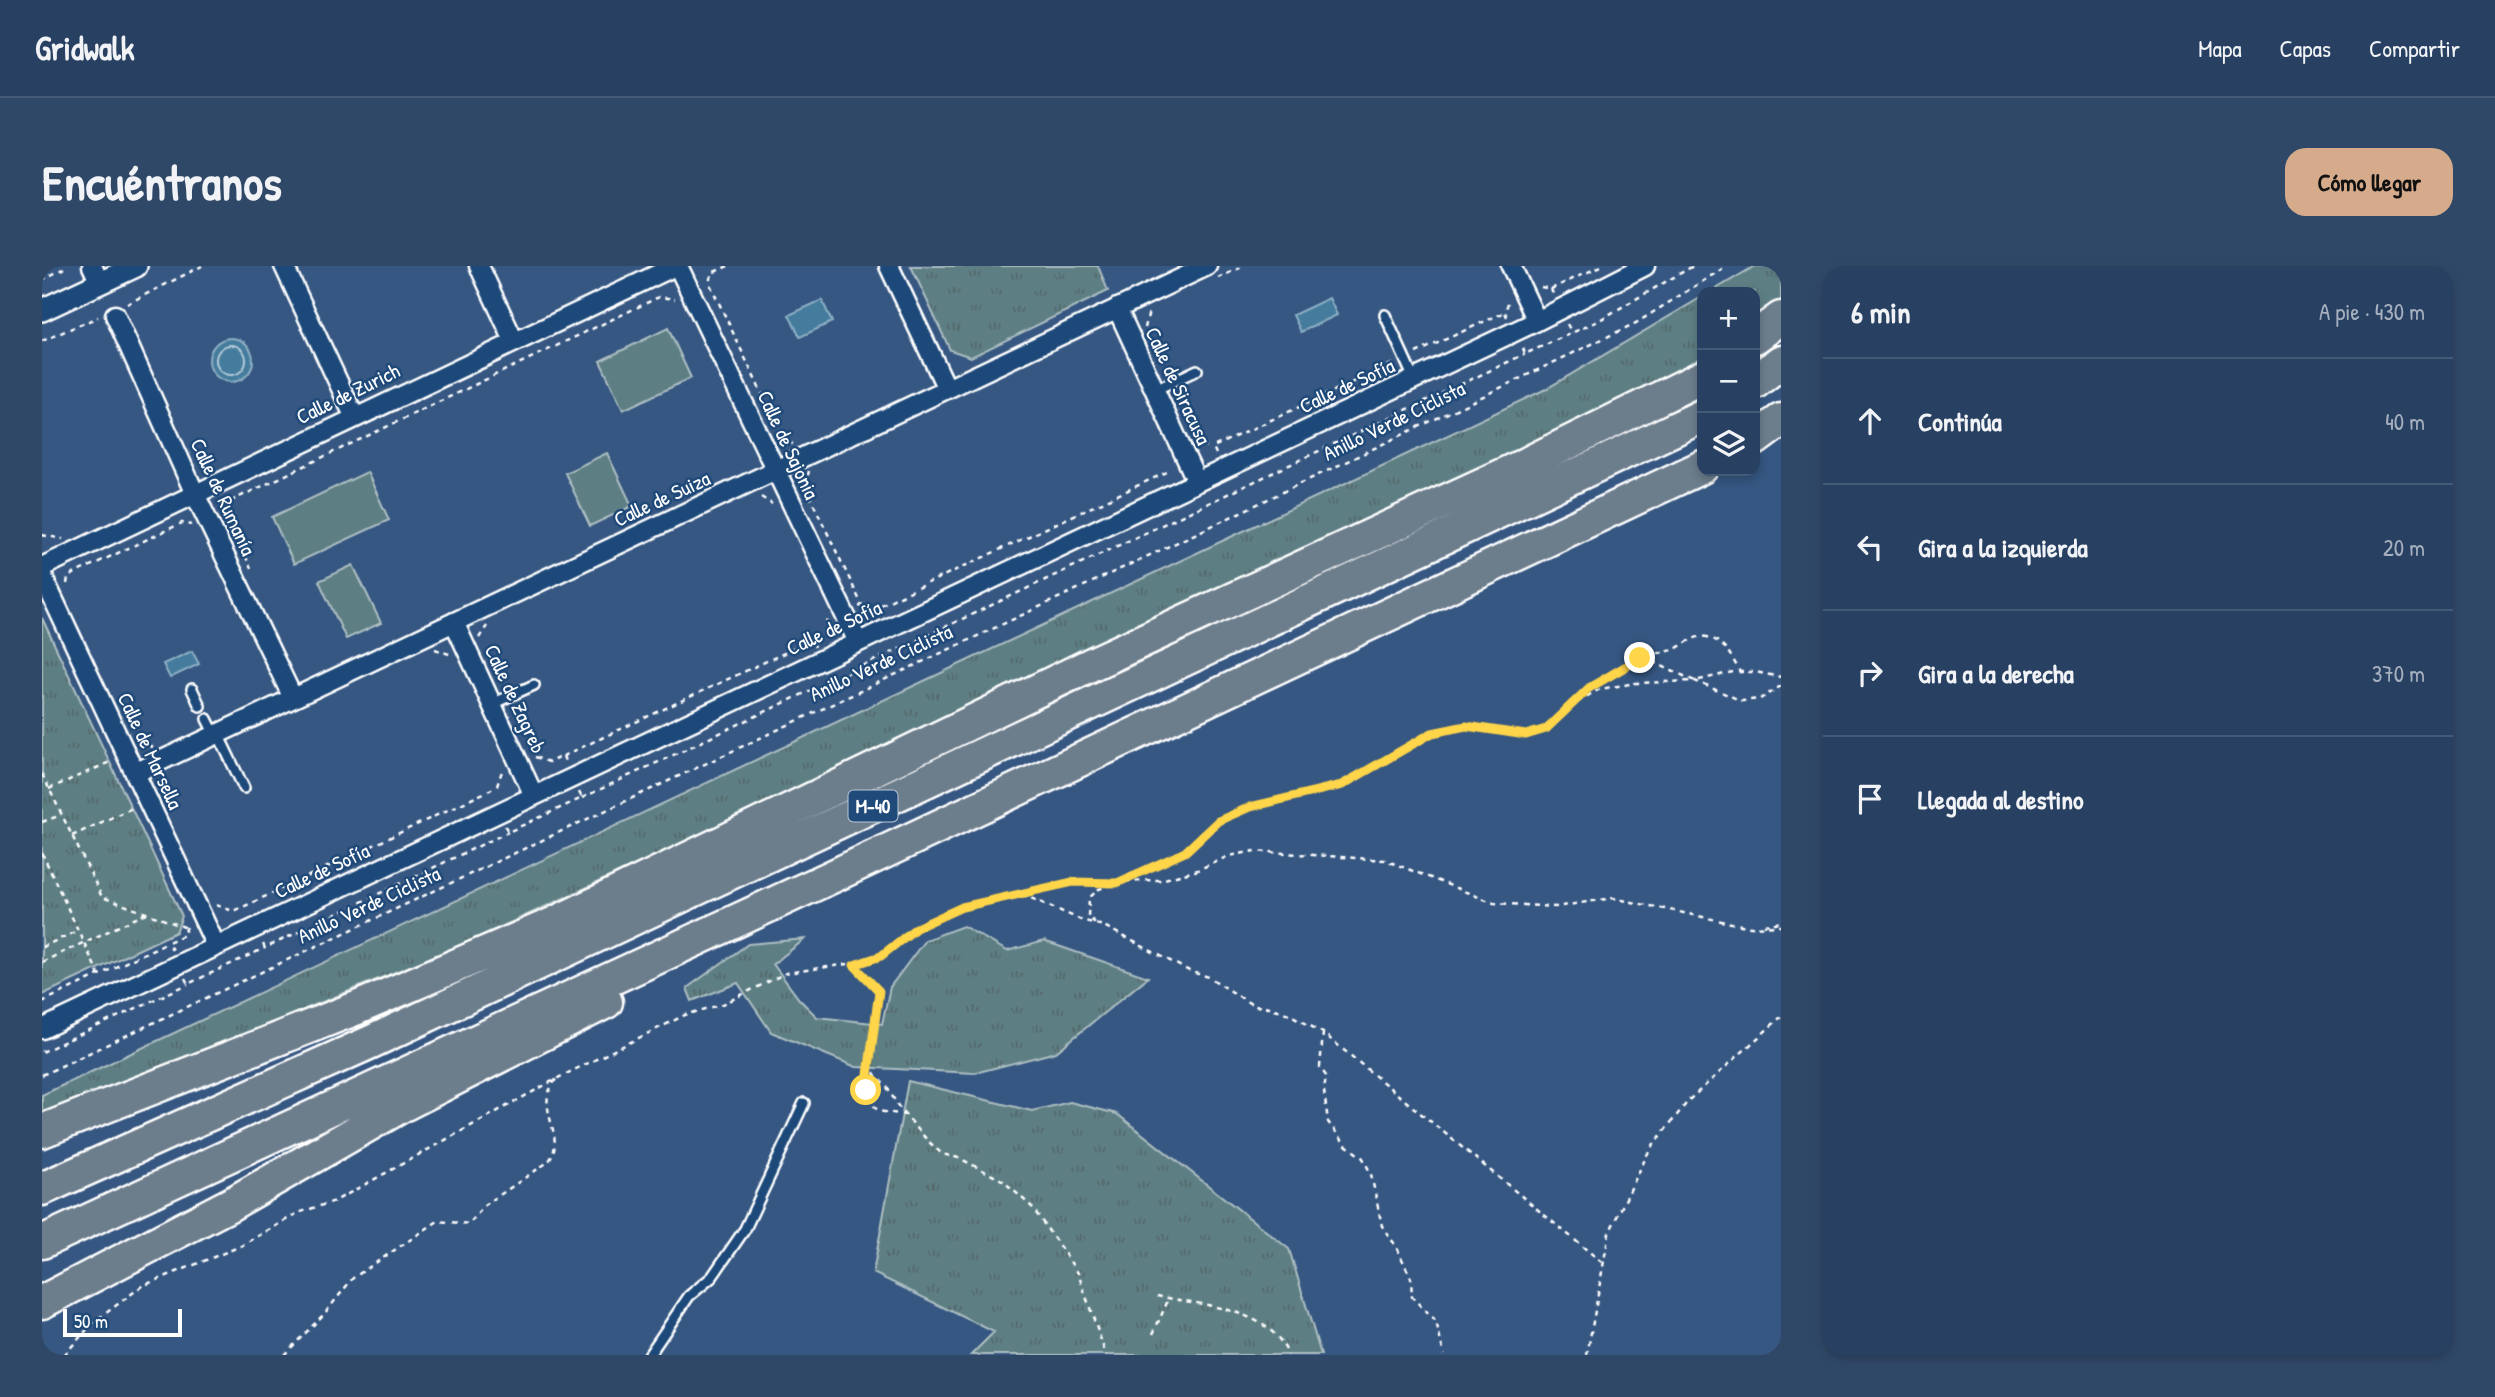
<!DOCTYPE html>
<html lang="es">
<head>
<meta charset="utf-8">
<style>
	body { margin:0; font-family:"Patrick Hand",sans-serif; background:#304868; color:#f1f3f6 }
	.controls { position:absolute; right:21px; top:21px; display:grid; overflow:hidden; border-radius:14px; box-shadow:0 4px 10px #0003 }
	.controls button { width:63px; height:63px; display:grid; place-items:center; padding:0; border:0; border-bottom:2px solid #445a77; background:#284162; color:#f1f3f6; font:35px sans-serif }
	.scale { position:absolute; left:21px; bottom:18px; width:119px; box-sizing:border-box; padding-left:7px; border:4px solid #fff; border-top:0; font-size:19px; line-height:24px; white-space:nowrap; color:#fff; -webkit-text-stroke:5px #1f4a7a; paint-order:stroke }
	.stop { position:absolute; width:21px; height:21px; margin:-16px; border:5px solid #ffd54a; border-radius:50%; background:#fff }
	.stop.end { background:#ffd54a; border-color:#fff; box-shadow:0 2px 7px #0008 }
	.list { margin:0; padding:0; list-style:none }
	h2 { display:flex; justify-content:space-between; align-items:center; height:91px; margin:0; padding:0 28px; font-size:30px }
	h2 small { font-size:23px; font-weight:400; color:#a5afbe }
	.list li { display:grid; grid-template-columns:46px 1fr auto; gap:21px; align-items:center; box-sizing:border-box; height:126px; padding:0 28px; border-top:2px solid #445a77 }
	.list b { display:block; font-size:26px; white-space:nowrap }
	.list em { font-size:23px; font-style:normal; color:#a5afbe }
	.icon { flex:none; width:38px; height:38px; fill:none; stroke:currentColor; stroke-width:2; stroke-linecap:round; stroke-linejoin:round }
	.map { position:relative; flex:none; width:1739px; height:1089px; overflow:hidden; border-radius:21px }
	header { display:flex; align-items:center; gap:42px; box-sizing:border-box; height:98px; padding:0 35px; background:#284162; border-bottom:2px solid #445a77 }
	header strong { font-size:33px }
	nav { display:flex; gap:38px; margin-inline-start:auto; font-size:24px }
	.intro { display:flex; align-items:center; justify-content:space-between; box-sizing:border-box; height:168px; padding:0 42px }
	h1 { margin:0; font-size:49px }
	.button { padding:18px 32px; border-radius:21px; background:#d6ab8b; color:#111; font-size:24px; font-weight:700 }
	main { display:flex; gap:42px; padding:0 42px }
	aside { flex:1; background:#284162; border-radius:21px; box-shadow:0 4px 10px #0003 }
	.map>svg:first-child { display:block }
	.grass { fill:url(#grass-tufts); stroke:#aebfc2; stroke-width:2 }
	.pitch { fill:#5d7f84; stroke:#aebfc2; stroke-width:2 }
	.water { fill:#447c9d; stroke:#8fb0c4; stroke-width:2 }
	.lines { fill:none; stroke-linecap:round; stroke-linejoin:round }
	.shore { stroke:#b4cbd8; stroke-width:2 }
	.service-casing { stroke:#fff; stroke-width:14 }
	.minor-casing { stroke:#fff; stroke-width:23 }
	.tertiary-casing { stroke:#fff; stroke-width:26 }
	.motorway-casing { stroke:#fff; stroke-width:37 }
	.path { stroke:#fff; stroke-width:2.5; stroke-dasharray:5 5; stroke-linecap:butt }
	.service { stroke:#1f4a7a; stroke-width:9 }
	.minor { stroke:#1f4a7a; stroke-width:18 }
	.tertiary { stroke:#1f4a7a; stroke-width:21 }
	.motorway { stroke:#6c7d8c; stroke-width:32 }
	.route { stroke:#ffd54a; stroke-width:9 }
	.labels { text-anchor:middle; stroke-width:5; stroke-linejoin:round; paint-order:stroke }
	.shield { fill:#1f4a7a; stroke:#bcc9d7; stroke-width:2 }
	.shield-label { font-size:19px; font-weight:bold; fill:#fff }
	.street-label { font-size:21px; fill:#fff; stroke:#1f4a7a }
</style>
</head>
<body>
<header>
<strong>Gridwalk</strong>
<nav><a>Mapa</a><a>Capas</a><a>Compartir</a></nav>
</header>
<div class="intro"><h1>Encuéntranos</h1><a class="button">Cómo llegar</a></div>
<main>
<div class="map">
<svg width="1739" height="1089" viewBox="0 0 1739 1089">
	<defs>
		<pattern id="grass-tufts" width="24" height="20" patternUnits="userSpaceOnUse" patternTransform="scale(1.75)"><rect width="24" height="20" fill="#5d7f84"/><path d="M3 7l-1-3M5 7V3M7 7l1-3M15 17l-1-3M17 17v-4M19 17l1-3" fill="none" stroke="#55686b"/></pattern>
	</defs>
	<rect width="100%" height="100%" fill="#365782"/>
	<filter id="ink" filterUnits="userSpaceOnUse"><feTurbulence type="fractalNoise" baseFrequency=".0143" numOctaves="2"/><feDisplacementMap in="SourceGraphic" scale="14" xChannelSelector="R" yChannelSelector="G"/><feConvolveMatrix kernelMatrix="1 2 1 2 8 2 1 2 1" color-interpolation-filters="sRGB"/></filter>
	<g filter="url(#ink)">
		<path class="grass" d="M869 0H1056L1066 25 929 91 908 84Z
			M1713 0H1739V36L1713 56V26H1669Z
			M1660 31V91L1578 139 1102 364 424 677 0 851V829L1504 123Z
			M0 352 140 650 134 666 0 729Z
			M921 660 965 685 1002 675 1106 711 1014 786 933 807 814 801 729 766 696 717 650 735 645 722 706 678 763 673 731 698 757 733 775 751 840 758 848 721 883 674Z
			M866 815 990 845 1028 836 1075 848 1247 983 1279 1089H929L952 1066 831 1007Z"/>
		<path class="pitch" d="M626 62 649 112 581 144 558 95Z
			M565 187 590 240 548 260 523 207Z
			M325 206 347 254 252 298 230 251Z
			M311 299 339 357 304 373 277 315Z"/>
		<path class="water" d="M1287 32 1295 49 1259 66 1251 49Z
			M780 34 790 56 758 71 747 49Z
			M167 94a22 22 0 1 1 44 0a22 22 0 1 1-44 0Z
			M150 385 157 398 128 412 121 398Z"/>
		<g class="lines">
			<path class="shore" d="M174 94a15 15 0 1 1 30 0a15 15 0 1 1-30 0Z"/>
			<defs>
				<path id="service" d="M1343 49 1372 113
					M1113 124 1155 104
					M150 423 158 440
					M450 438 492 419
					M165 453 173 469
					M176 468 202 522
					M607 1089 647 1030 670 1011 703 963 762 837"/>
				<path id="minor" d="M50 0 58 17
					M242 0 312 150
					M437 0 472 75
					M636 0 816 376
					M847 0 905 123
					M1469 0 1495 55
					M1075 42 1155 216
					M73 49 153 228 251 432
					M0 301 633 0
					M0 309 174 680
					M412 356 492 530
					M93 507 1165 0
					M0 763 1495 55 1603 0"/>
				<path id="tertiary" d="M0 44 94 0"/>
				<path id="motorway" d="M1713 71 1739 52
					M1713 116 1739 96
					M1713 173 1739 154
					M0 865 315 742 511 658 1052 397 1480 200 1660 111
					M0 923 329 776 1660 150
					M0 976 787 612 1660 201
					M0 1036 189 938 361 839 564 736"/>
			</defs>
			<use href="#service" class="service-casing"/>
			<use href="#minor" class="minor-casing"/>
			<use href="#tertiary" class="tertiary-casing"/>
			<use href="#motorway" class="motorway-casing"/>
			<path class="path" d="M686 0 670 7 667 16 742 174 751 178
				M1176 12 1202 0
				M0 14 26 0
				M1499 21 1509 23 1512 30
				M1509 23 1559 0
				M85 38 160 0
				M1465 51 1463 46 1467 34
				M1525 58 1530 67
				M1103 62 1107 45
				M0 75 56 51
				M1481 82 1483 88 1554 56 1651 0
				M1374 87 1463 46
				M1142 144 1159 179 1169 181
				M1174 188 1171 181 1352 97
				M763 219 767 205
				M763 220 820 339
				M719 231 730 238
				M186 254 209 302
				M185 255 189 235 617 31 633 33
				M0 269 21 273
				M25 318 26 311 42 303 140 257 150 259
				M817 340 830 343 833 349
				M830 343 1127 205
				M437 372 445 360
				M773 381 770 374 781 369 786 354
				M393 383 410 389
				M1602 392 1653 415 1691 406H1713L1739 411
				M1530 437C1546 423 1579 399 1598 392 1609 388 1620 387 1630 384 1642 380 1652 368 1665 371 1683 375 1690 392 1698 406
				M98 476 111 481
				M521 490 770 374
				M493 491 507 496 521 490 524 498
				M0 508 60 631 145 662
				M7 523 68 496
				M540 532 1483 88
				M0 556 19 549
				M463 560 466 566 540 532 537 526
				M30 570 90 542
				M0 587 57 709
				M1077 616 1143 586 1176 555 1207 541 1300 518 1390 467 1424 460 1484 469 1504 463 1527 440 1558 423 1594 417 1653 415 1700 435 1718 433 1739 420
				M980 628 1039 654 1062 660 1149 706 1167 711 1212 740 1227 741 1247 748 1281 767 1562 998
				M174 639 191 645 201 641 446 525 455 520 461 502
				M1053 657 1046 650 1047 632 1057 623 1071 618
				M1722 659 1739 656
				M221 678 223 682 466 566
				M0 681 35 665
				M130 684 126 676 142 669 145 660
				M0 696 105 647
				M812 699 839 690 874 662 920 641 1031 616 1118 614 1153 605 1187 590 1213 585 1343 594 1452 637 1513 641 1571 632 1708 661 1739 660
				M143 712 146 718 223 682
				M0 736 126 676
				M1281 767 1278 801 1284 810 1282 825 1286 856 1304 879 1321 892 1329 908 1340 960 1354 980 1369 1012 1370 1031 1394 1056 1402 1089
				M0 786 146 718
				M828 801C825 820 823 830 836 845L864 849
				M0 809 1155 267 1594 57 1685 0
				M1115 1030C1158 1039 1229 1042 1246 1089
				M1111 1068 1127 1032
				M22 1089 51 1057 100 1020 199 980 256 947 293 935 514 813 643 749 681 738 744 707 806 698 812 699 837 725 828 790V801L835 811 845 821 856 840 885 874 900 888 917 892 960 914 990 941 1036 1007 1064 1089
				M242 1089 283 1047 311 1012 396 955 427 958 443 939 506 896C523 876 502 852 506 829 507 824 511 818 514 813
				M1545 1089 1567 967 1608 883 1647 834 1739 751"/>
			<use href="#service" class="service"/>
			<use href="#minor" class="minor"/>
			<use href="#tertiary" class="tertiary"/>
			<use href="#motorway" class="motorway"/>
		</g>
	</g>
	<g class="lines" filter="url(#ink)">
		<path class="route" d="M824 824 837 725 812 699 839 690 874 662 920 641 1031 616 1075 617 1143 586 1176 555 1208 541 1300 519 1390 467 1424 460 1484 469 1504 463 1547 422 1598 392"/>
	</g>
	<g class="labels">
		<rect class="shield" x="806.5" y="524.5" width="49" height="31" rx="5"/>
		<g class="shield-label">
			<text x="831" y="547">M-40</text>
		</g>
		<g class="street-label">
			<text transform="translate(1136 120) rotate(65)" y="7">Calle de Siracusa</text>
			<text transform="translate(1305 120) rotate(-25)" y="7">Calle de Sofía</text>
			<text transform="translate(306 128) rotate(-26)" y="7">Calle de Zurich</text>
			<text transform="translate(1352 155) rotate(-26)" y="7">Anillo Verde Ciclista</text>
			<text transform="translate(746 179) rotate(65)" y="7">Calle de Sajonia</text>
			<text transform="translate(181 231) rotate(65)" y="7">Calle de Rumanía</text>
			<text transform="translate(620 233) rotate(-25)" y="7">Calle de Suiza</text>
			<text transform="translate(792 362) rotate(-25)" y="7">Calle de Sofía</text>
			<text transform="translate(839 397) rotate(-25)" y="7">Anillo Verde Ciclista</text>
			<text transform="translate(473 433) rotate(65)" y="7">Calle de Zagreb</text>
			<text transform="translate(108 485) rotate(65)" y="7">Calle de Marsella</text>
			<text transform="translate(280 605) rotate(-25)" y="7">Calle de Sofía</text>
			<text transform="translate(327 639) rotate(-25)" y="7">Anillo Verde Ciclista</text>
		</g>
	</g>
</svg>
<div class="controls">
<button>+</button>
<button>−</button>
<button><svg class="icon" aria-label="layers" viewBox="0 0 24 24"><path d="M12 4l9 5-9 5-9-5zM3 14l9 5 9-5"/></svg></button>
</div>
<div class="scale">50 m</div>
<div class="stop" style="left:824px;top:824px"></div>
<div class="stop end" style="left:1598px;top:392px"></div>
</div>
<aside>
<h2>6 min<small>A pie · 430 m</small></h2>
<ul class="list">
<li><svg class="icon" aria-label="ahead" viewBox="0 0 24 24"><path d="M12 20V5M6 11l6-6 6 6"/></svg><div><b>Continúa</b></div><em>40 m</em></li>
<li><svg class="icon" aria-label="left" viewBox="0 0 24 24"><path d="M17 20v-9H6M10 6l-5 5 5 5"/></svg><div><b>Gira a la izquierda</b></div><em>20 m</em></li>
<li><svg class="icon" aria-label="right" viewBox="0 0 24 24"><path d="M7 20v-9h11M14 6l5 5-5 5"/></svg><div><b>Gira a la derecha</b></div><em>370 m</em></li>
<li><svg class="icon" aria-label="arrive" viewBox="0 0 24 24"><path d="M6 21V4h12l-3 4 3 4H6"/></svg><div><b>Llegada al destino</b></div></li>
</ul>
</aside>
</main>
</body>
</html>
